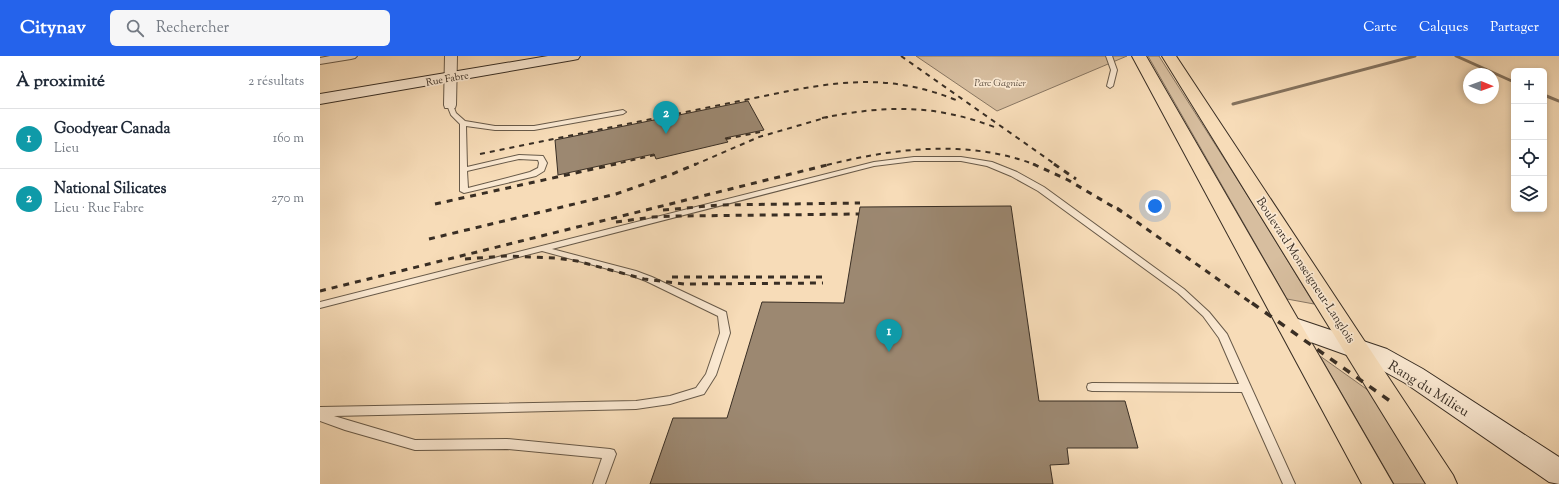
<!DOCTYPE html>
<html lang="fr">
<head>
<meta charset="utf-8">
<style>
	body { margin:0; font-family:"Sorts Mill Goudy",serif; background:#f6f6f7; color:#1f2937 }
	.controls { position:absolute; right:12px; top:12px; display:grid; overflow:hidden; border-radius:6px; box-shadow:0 2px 6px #0003 }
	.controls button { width:36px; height:36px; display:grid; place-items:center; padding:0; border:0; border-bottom:1px solid #e0e1e3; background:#fff; color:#1f2937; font:20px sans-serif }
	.compass { position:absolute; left:1143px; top:12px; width:36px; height:36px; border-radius:50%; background:#fff; box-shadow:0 2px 6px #0003; rotate:91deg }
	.you { position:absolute; left:835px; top:150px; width:14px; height:14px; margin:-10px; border:3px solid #fff; border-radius:50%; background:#1a73e8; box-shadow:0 0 0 6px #1a73e833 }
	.badge { display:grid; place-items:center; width:26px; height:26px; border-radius:50%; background:#2563eb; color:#fff; font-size:13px; font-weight:700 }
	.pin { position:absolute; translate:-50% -33px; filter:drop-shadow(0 1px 2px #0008) }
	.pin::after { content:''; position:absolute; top:21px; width:14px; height:12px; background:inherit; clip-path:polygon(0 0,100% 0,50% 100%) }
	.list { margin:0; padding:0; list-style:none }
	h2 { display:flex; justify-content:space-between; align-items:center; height:52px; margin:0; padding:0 16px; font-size:17px }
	h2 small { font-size:13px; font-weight:400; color:#747a83 }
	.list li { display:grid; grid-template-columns:26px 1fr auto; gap:12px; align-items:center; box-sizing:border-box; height:60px; padding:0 16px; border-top:1px solid #e0e1e3 }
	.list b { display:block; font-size:15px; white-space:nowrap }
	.list p { margin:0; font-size:13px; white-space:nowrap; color:#747a83 }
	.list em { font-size:13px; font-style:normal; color:#747a83 }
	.icon { flex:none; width:22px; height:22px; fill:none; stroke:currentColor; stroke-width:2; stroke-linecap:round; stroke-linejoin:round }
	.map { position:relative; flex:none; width:1239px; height:428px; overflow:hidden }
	header { display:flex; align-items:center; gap:24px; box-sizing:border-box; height:56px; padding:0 20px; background:#2563eb; color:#fff }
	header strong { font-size:19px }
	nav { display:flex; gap:22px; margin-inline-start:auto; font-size:14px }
	.search { width:280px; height:36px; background:#f6f6f7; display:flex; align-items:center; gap:10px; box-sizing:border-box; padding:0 14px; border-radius:6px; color:#747a83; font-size:15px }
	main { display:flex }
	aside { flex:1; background:#fff }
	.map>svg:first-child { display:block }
	.green { fill:#d7be9f; stroke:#887662 }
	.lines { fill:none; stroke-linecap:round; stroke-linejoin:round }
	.stream { stroke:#84735f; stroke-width:3 }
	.building { fill:#9c8871; stroke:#392e24 }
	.lane-casing { stroke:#685a49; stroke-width:2 }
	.street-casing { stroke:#685a49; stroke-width:2 }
	.secondary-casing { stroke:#392e24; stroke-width:2 }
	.highway-casing { stroke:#392e24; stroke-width:2 }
	.lane { fill:#fae8d1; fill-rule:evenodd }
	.street { fill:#fae8d1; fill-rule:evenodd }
	.secondary { fill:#fae8d1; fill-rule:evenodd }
	.highway { fill:#f7dcb8; fill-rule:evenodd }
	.rail-far2 { stroke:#392e24; stroke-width:2; stroke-dasharray:5 5; stroke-linecap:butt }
	.rail-far1 { stroke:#392e24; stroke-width:3; stroke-dasharray:6 6; stroke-linecap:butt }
	.rail { stroke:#392e24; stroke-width:3.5; stroke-dasharray:8 8; stroke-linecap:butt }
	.labels { text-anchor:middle; stroke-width:3.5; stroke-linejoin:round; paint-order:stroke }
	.far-street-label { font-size:10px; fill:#392e24; stroke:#fae8d1 }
	.far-park-label { font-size:10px; font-style:italic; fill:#594b3d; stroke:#fae8d1 }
	.street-label { font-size:12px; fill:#392e24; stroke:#fae8d1 }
	.near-street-label { font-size:14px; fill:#392e24; stroke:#fae8d1 }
</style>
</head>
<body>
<header>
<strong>Citynav</strong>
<div class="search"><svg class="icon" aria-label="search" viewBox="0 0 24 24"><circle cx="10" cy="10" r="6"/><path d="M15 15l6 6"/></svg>Rechercher</div>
<nav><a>Carte</a><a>Calques</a><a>Partager</a></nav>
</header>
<main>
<aside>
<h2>À proximité<small>2 résultats</small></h2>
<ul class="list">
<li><span class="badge" style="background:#0f9aa8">1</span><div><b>Goodyear Canada</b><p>Lieu</p></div><em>160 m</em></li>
<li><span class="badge" style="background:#0f9aa8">2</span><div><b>National Silicates</b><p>Lieu · Rue Fabre</p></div><em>270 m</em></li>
</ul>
</aside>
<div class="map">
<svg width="1239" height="428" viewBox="0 0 1239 428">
	<rect width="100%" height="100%" fill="#f7dcb8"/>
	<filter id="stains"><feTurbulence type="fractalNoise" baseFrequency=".005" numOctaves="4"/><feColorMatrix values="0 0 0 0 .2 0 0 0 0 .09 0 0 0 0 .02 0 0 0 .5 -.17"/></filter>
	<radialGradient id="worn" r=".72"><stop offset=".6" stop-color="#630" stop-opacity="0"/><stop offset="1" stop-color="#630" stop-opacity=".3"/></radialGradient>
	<path class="green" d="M596 0H807L677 55Z
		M828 0H839L938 156 994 248 967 243Z
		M1000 300 1052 337 1107 428H1074Z"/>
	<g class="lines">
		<path class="stream" d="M1136 0 1194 26
			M1224 39 1239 45
			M913 48 1095 0"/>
	</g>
	<path class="building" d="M428 45 444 74 405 82 408 86 336 103 334 98 238 119 235 84Z
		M691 150 719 345H805L818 392H747L749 408 730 409 733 428H330L353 362H407L442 246 524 247 540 151Z"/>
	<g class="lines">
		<defs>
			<path id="lane" d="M786 0H792L797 14 793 30 790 32 787 30 791 14Z
				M130 47 133 49 136 57 145 65 175 70H214L303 54 306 56 303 58 214 74H175L146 70 147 111 199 99 223 100 227 107 224 115 216 120 144 137 140 135V68L131 59 127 49ZM199 103 218 104 219 107 218 112 210 116 148 132 147 115Z
				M594 101H641L672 106 697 116 724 131 864 233 889 256 907 278 975 428H963L922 336 772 335 768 334 767 331 768 328 772 327 919 328 899 282 883 260 858 237 718 135 691 120 667 110 641 105H594L554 110 232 193 316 215 332 221 406 256 410 277 396 319 384 338 350 348 316 353 14 360 95 384 187 383 290 393 294 394 296 398 285 428H273L282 402 187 393 95 394 25 374 0 365V351L316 345 350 340 376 332 386 318 400 277 398 260 326 225 310 219 222 195 0 252V246L554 106Z"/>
			<path id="street" d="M10 0H37L35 2 31 3 0 8V2Z
				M125 0H137L136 49 135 52H125L124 49Z"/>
			<path id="secondary" d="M228 0H260L258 3 253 4 0 48V38Z
				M969 260 1067 293 1103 313 1239 401V428L1229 426 1085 327 1049 307 960 275 957 269 960 263Z"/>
			<path id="highway" d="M812 0H826L1073 428H1042Z
				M842 0H856L1133 419 1137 428H1106Z"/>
		</defs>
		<use href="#lane" class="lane-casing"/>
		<use href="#street" class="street-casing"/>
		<use href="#secondary" class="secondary-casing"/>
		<use href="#highway" class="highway-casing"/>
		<use href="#lane" class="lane"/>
		<use href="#street" class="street"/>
		<use href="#secondary" class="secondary"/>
		<use href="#highway" class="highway"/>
		<path class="rail-far2" d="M581 0 736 109
			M502 62C566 49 615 48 677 72
			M406 83 440 76
			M160 98 474 34C533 23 579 21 636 44
			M291 109 335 99
			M374 109 439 81 508 61
			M507 109C575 92 648 83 716 109"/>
		<path class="rail-far1" d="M713 108 748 124 802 156
			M734 108 756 123
			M115 148 296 108
			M797 152 933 248
			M343 154 400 149 540 147
			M296 166 333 161 358 160 539 158
			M109 183 296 138 350 119 376 108
			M145 203 185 200 236 202 257 205 324 223 364 228 503 227
			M352 221H505
			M0 235 511 108"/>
		<path class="rail" d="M932 247 1070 345"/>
	</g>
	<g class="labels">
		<g class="far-street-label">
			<text transform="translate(127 22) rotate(-10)" y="4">Rue Fabre</text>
		</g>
		<g class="far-park-label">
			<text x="680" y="30">Parc Gagnier</text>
		</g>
		<g class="street-label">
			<text transform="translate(986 214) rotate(57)" y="4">Boulevard Monseigneur-Langlois</text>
		</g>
		<g class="near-street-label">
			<text transform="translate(1109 332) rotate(32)" y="5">Rang du Milieu</text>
		</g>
	</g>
	<rect width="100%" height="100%" filter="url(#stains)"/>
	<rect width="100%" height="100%" fill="url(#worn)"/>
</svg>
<div class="controls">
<button>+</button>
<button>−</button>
<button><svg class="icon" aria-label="locate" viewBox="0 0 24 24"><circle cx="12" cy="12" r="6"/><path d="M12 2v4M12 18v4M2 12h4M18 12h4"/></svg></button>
<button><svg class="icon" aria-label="layers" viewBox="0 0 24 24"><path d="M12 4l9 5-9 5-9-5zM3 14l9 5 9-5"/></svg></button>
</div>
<svg class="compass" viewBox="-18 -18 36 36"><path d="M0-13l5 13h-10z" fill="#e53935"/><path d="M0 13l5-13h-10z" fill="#747a83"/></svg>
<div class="you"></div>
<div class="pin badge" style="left:569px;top:296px;background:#0f9aa8">1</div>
<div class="pin badge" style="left:346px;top:78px;background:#0f9aa8">2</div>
</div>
</main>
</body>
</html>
